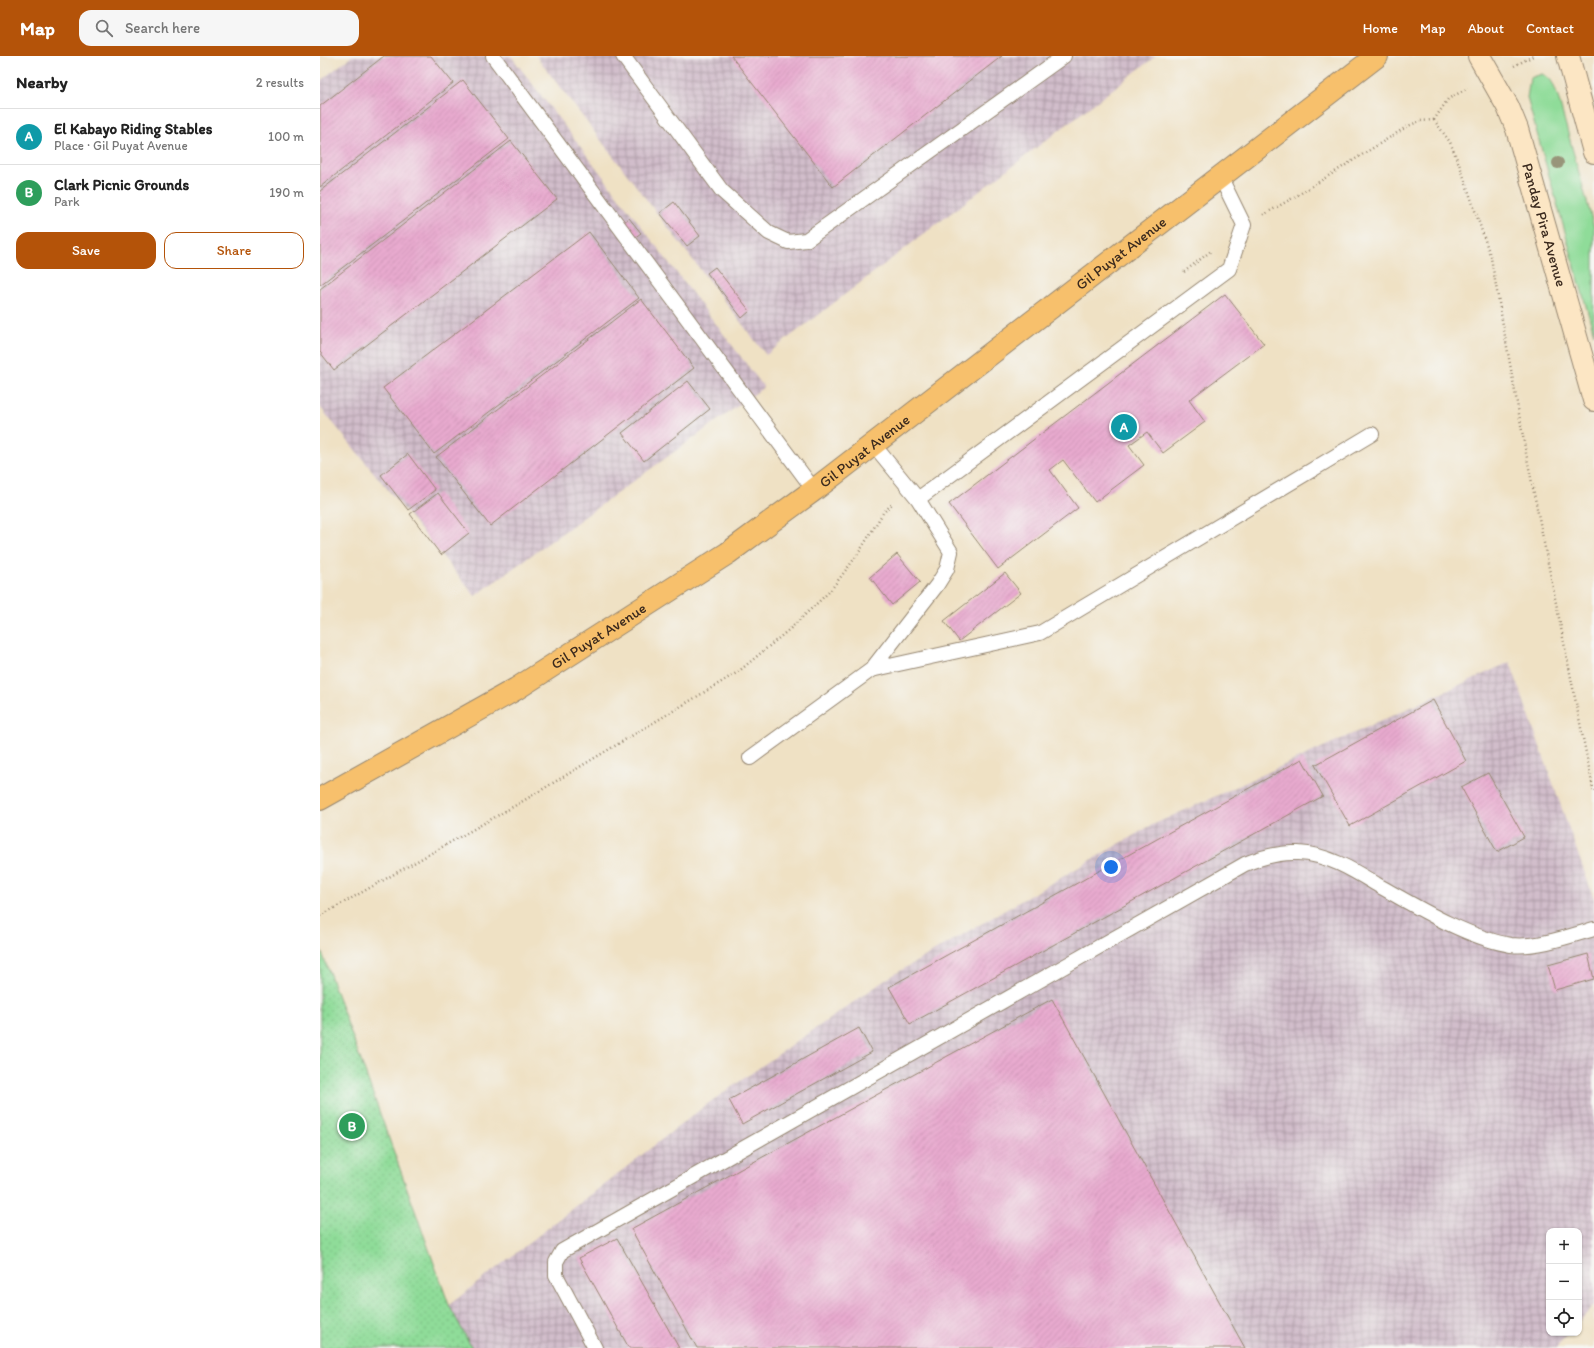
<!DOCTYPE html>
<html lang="en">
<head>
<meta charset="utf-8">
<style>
	body { margin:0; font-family:Itim,sans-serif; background:#f6f6f6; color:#222 }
	.controls { position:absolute; right:12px; bottom:12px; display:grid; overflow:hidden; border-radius:8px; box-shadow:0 1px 3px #0004 }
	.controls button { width:36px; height:36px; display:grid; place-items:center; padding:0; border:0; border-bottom:1px solid #e0e0e0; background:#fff; color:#222; font:20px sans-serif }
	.you { position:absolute; left:791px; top:811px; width:14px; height:14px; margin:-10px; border:3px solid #fff; border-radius:50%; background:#1a73e8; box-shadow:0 0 0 6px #1a73e833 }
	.badge { display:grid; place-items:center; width:26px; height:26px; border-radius:50%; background:#b45309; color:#fff; font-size:13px; font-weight:700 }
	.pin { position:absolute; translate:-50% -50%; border:2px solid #fff; box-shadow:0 1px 4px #0006 }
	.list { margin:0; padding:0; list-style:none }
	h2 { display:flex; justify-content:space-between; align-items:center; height:52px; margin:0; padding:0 16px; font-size:17px }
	h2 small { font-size:13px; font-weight:400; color:#767676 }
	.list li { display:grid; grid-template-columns:26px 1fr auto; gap:12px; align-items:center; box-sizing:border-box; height:56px; padding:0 16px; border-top:1px solid #e0e0e0 }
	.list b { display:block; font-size:15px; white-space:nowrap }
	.list p { margin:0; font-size:13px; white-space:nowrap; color:#767676 }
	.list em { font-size:13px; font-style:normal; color:#767676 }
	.actions { display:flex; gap:8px; padding:12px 16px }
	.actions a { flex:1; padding:9px 0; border:1px solid #b45309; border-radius:12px; text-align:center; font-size:14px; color:#b45309 }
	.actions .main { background:#b45309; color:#fff }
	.icon { flex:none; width:22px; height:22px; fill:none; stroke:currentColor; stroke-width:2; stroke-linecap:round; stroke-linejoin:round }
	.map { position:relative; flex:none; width:1274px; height:1292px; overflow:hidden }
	header { display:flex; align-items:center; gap:24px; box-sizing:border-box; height:56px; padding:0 20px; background:#b45309; color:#fff }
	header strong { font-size:19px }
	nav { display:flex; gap:22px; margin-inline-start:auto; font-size:14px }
	.search { width:280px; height:36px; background:#f6f6f6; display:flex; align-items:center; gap:10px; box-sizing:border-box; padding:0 14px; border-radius:12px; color:#767676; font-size:15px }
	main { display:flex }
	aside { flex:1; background:#fff }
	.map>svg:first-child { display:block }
	.industrial { fill:url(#industrial-grid) }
	.green { fill:#8fdc99; stroke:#65835c }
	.park { fill:url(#park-dots); stroke:#65835c }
	.building { fill:url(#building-hatch) }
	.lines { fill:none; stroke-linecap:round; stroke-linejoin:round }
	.lane-casing { stroke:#958671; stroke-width:16 }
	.secondary-casing { stroke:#958671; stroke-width:24 }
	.primary-casing { stroke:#958671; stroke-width:24 }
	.path { stroke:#958671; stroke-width:2.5; stroke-dasharray:1 3; stroke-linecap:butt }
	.lane { stroke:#fff; stroke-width:14 }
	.secondary { stroke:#fce6c4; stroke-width:22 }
	.primary { stroke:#f7c06c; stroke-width:22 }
	.tree { fill:#98957a }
	.labels { text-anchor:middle; stroke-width:3.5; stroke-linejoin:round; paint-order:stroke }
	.street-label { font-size:15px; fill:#3b2a1e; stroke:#f6f6f2 }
</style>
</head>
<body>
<header>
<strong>Map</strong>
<div class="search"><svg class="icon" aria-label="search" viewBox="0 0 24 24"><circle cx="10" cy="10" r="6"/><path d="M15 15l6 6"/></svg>Search here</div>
<nav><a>Home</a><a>Map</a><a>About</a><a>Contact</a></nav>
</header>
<main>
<aside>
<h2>Nearby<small>2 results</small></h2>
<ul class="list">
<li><span class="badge" style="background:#0f9aa8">A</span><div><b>El Kabayo Riding Stables</b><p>Place · Gil Puyat Avenue</p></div><em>100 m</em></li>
<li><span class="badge" style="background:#2e9e5b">B</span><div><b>Clark Picnic Grounds</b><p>Park</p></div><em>190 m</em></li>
</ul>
<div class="actions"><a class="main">Save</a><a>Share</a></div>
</aside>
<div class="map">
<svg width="1274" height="1292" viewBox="0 0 1274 1292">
	<defs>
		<pattern id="industrial-grid" width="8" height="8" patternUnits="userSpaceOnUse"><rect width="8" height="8" fill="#d1bdcb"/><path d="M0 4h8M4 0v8" fill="none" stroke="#ab9aa4"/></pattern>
		<pattern id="park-dots" width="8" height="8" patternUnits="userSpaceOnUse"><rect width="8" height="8" fill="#8fdc99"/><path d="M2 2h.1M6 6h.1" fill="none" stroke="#7cbd83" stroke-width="1.8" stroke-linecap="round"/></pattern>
		<pattern id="building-hatch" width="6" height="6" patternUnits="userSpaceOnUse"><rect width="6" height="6" fill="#e8aacf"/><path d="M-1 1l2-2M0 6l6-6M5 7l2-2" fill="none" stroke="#c892b1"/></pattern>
	</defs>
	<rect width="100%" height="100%" fill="#f6f6f2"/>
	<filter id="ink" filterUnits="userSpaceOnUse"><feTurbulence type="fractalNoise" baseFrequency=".025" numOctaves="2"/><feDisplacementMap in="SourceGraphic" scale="8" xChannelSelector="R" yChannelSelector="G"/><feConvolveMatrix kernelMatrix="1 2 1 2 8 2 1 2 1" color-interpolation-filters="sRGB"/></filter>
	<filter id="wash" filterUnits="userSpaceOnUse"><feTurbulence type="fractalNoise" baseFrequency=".012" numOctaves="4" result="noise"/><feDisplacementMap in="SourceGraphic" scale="16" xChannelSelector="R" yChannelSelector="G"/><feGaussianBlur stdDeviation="0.9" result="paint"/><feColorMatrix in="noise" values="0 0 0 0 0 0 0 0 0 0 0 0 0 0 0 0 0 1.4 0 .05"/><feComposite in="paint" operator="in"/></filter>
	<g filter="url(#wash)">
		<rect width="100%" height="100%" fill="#efe1c4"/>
		<path class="industrial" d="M32 0H191L444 331 155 540 0 351V25Z
			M216 0H836L446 299Z
			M1190 606 1274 843V1249L1259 1266V1175H1229V1277H1249L1236 1292H152L129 1249 386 1049 568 922 830 770Z"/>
		<path class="green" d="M1222 18C1233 22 1234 31 1238 41L1274 171V278L1207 42 1210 22Z"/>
		<path class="park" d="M0 891 129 1249 152 1292H0Z"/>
		<g id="blocks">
			<path class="building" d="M64 0H111L133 27 0 131V50Z
				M411 0H682L513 131Z
				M143 24 189 83 0 229V135Z
				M191 85 237 143 14 314 0 296V233Z
				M354 146 380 180 367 190 340 157Z
				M309 162 321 177 310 185 299 170Z
				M269 176 319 242 114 398 63 332Z
				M395 211 430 255 422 262 387 217Z
				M905 238 944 288 869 344 885 366 843 397 827 376 809 389 824 409 775 446 743 404 730 414 758 452 678 513 629 448Z
				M321 243 374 312 170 470 116 401Z
				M368 325 390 353 324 405 302 377Z
				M88 398 115 434 88 454 61 419Z
				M118 437 149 477 121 499 90 458Z
				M577 498 600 526 572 549 550 521Z
				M685 517 701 537 639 585 624 565Z
				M1113 644 1146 705 1030 770 995 709Z
				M982 703 1003 740 590 968 569 931Z
				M1168 717 1204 781 1177 796 1141 731Z
				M1268 898 1274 923 1235 934 1228 909Z
				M732 943 925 1292H377L311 1173Z
				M539 972 552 996 422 1068 409 1044Z
				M297 1182 359 1292H309L259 1202Z"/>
		</g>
	</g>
	<g filter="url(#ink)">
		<use href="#blocks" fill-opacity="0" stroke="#958671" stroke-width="1"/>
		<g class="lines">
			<defs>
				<path id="lane" d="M173 0 494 434
					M303 0 402 135 449 177 468 186 486 184 744 0
					M598 443 909 213 924 169 900 120
					M551 614 720 577 1052 378
					M430 702 551 614 617 529 627 513 631 496 598 443 553 388
					M275 1292 236 1219V1206L242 1195 925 808C942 801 960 796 978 797 1007 798 1033 814 1056 828 1095 850 1147 882 1191 889 1216 892 1250 880 1274 873"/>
				<g id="secondary">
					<path id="s1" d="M1159 0 1188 51 1197 73 1274 344"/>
					<path d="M1248 0 1274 96"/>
				</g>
				<g id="primary">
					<path id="s2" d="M0 743 196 633 408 497 494 434 1057 0"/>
				</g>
			</defs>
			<use href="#lane" class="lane-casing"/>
			<use href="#secondary" class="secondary-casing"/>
			<use href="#primary" class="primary-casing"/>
			<path class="path" d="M1194 10 1213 0
				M1114 64 1130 86 1141 113 1171 202 1206 397 1274 737
				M1114 64 1128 43 1148 32
				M943 159 978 139 1088 70 1100 65 1114 64
				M864 216 891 195
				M0 860 198 748 418 616 471 572 510 535 538 498 563 457 573 447"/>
			<use href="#lane" class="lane"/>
			<use href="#secondary" class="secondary"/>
			<use href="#primary" class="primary"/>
		</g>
		<circle class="tree" cx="1238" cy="107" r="6"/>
	</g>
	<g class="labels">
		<g class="street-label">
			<text dy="5" stroke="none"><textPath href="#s1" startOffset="182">Panday Pira Avenue</textPath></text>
			<text dy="5" stroke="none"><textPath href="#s2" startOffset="971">Gil Puyat Avenue</textPath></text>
			<text dy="5" stroke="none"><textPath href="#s2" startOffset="647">Gil Puyat Avenue</textPath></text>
			<text dy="5" stroke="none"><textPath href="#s2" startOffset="323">Gil Puyat Avenue</textPath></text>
		</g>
	</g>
</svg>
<div class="controls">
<button>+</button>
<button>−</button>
<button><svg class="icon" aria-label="locate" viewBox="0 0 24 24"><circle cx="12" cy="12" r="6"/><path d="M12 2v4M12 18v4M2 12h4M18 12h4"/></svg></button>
</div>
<div class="you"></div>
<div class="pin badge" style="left:804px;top:371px;background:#0f9aa8">A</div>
<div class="pin badge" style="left:32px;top:1070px;background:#2e9e5b">B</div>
</div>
</main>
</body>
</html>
